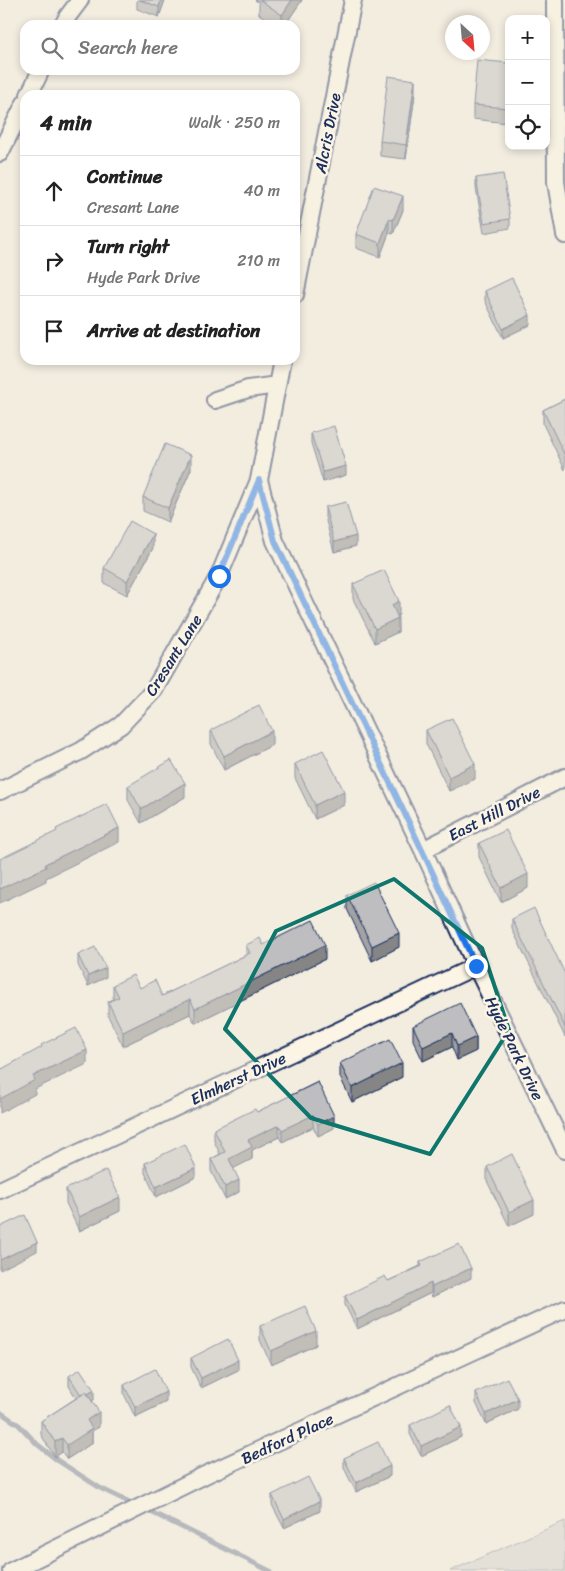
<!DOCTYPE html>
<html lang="en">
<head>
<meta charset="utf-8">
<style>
	body { margin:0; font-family:Sriracha,sans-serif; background:#f2f2f2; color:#222 }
	.controls { position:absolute; right:15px; top:15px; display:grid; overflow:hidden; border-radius:10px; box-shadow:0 2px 8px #0003 }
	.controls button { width:45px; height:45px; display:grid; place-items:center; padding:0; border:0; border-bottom:1px solid #e0e0e0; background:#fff; color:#222; font:25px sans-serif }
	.compass { position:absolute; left:445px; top:15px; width:45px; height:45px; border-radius:50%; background:#fff; box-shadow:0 2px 8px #0003; rotate:154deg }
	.stop { position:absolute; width:15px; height:15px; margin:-11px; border:4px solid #1a73e8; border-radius:50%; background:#fff }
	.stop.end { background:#1a73e8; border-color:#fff; box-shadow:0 1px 5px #0008 }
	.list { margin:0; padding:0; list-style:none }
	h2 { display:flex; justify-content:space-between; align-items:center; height:65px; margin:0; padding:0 20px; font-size:21px }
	h2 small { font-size:16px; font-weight:400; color:#767676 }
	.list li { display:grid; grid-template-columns:32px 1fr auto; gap:15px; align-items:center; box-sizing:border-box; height:70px; padding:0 20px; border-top:1px solid #e0e0e0 }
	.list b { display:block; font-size:19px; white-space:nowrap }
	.list p { margin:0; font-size:16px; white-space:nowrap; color:#767676 }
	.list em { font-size:16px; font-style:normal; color:#767676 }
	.icon { flex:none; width:28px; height:28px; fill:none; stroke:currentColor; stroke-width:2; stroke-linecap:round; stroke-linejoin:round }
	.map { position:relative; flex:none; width:565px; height:1571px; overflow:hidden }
	.search { position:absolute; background:#fff; box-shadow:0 2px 8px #0003; left:20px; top:20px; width:280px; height:55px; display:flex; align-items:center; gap:12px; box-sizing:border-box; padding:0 18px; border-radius:15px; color:#767676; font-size:19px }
	.panel { position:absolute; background:#fff; box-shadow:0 2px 8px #0003; left:20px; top:90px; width:280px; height:275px; border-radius:15px }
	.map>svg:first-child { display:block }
	.green { fill:#d3d1cc; stroke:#778095 }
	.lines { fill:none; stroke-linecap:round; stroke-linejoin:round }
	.stream { stroke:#707a91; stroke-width:5 }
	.minor-casing { stroke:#1b2f5e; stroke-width:20 }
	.minor { stroke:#fcf5e5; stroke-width:16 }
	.wall { fill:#a3a3a5; stroke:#1b2f5e }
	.shaded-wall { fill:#858586; stroke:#1b2f5e }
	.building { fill:#bebec0; stroke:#1b2f5e }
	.route { stroke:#1a73e8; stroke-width:6 }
	.marked { fill:none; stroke:#0f766e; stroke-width:4; stroke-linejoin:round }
	.labels { text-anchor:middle; stroke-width:5; stroke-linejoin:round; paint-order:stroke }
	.street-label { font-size:16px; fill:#1b2f5e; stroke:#fcf5e5 }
</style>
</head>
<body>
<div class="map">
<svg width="565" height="1571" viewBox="0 0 565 1571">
	<rect width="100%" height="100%" fill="#f3ede0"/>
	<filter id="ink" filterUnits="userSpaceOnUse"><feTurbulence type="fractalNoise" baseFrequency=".02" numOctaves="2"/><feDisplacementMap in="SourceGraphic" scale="10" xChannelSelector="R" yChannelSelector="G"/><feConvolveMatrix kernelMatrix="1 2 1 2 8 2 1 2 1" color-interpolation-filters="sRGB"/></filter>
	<g filter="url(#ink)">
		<path class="green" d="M565 1521V1571H450Z"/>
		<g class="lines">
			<path class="stream" d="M0 1412 19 1425 37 1444 57 1460 100 1488 135 1505
				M145 1509 270 1571"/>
			<defs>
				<path id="minor" d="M555 0 556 182 565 235
					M63 25 68 16 80 0
					M29 95 41 70
					M0 153 25 103
					M295 295 353 0
					M215 400 248 389 277 385
					M259 480 275 541 423 850 476 966 565 1150
					M0 791 81 751 121 725 154 690 219 576 259 480 282 360
					M423 850 565 777
					M0 1190 476 966
					M11 1571 205 1475 565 1309"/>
			</defs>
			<use href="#minor" class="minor-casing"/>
			<use href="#minor" class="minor"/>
		</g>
		<path class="wall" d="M137 0H165L159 17 137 9Z
			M255 0H302L285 25H276L259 14V3Z
			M509 63 507 123 473 119V105Z
			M415 94 406 159 380 156V141Z
			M476 178 510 219V228L484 233 476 188Z
			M403 210 393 234 389 233 380 257 356 248V234Z
			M485 291 530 325 503 338 485 301Z
			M565 399V470L543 424V410Z
			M311 433 346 475 323 482 311 443Z
			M191 469 168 522 143 511V497Z
			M325 507 356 546 334 552 325 517Z
			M153 548 127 595 104 583V568Z
			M353 584 399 615 397 616 398 632 375 643 353 599Z
			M211 730 272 745 224 770 211 744Z
			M426 730 475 779 449 791 426 744Z
			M295 764 344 805 315 819 295 778Z
			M128 786 185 797 141 823 128 800Z
			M479 843 528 888 501 902 479 857Z
			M347 895 399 947 372 961 347 909Z
			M512 919 565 974V1037L512 929Z
			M246 945H263L325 959 195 1023 190 1014 123 1046 108 1016V1002L113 999V985L140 988 162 996 246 955Z
			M78 955 106 977 88 986 78 965Z
			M413 1026 476 1037V1051L457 1060 452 1047 423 1061 413 1040Z
			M340 1063 402 1077 352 1102 340 1077Z
			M318 1082 334 1128 318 1136 313 1127 282 1142 279 1137 252 1150V1159L233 1168 239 1192 225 1199 211 1171V1159L220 1154 214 1141V1129L257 1112Z
			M145 1163 196 1177 156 1197 145 1173Z
			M487 1167 534 1214 509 1226 487 1181Z
			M66 1189 120 1211 79 1231 66 1203Z
			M420 1262 471 1278 432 1297 431 1293 357 1329 345 1305V1296L388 1281 420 1266Z
			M260 1326 316 1345 271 1365 260 1340Z
			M191 1358 238 1370 201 1388 191 1367Z
			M69 1376 94 1400 92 1401 99 1427 92 1431V1443L67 1459 62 1452 55 1457 41 1435V1421L76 1398 69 1386Z
			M124 1385 166 1402 135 1417 124 1394Z
			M476 1393 518 1409 486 1424 476 1403Z
			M410 1425 461 1437 421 1456 410 1434Z
			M344 1458 390 1476 356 1492 344 1468Z
			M272 1495 320 1511 284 1528 272 1505Z"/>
		<path class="shaded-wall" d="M161 0H165L159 17V7Z
			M292 0H302L285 25H282V15Z
			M415 80V94L406 159V145Z
			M509 94V108L507 123V108Z
			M403 196V210L393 234V220Z
			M389 219V233L380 257V243Z
			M530 315V325L503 338V329Z
			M191 455V469L168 522V508Z
			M346 466V475L323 482V472Z
			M153 534V548L127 595V581Z
			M356 536V546L334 552V542Z
			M399 601V615L392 619V605Z
			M398 618V632L375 643V629Z
			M272 731V745L224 770V756Z
			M475 764V779L449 791V777Z
			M185 783V797L141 823V809Z
			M344 791V805L315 819V805Z
			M119 828V842L46 878V881L0 903V889L45 864Z
			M528 874V888L501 902V888Z
			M399 933V947L372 961V946Z
			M325 945V959L195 1023V1009Z
			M106 968V977L88 986V976Z
			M190 999V1014L123 1046V1032Z
			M452 1033V1047L423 1061V1047Z
			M476 1037V1051L457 1060V1046Z
			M87 1050V1064L35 1089V1094L0 1113V1099L33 1076Z
			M402 1063V1077L352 1102V1088Z
			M313 1115V1127L282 1142V1130Z
			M334 1116V1128L318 1136V1124Z
			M279 1125V1137L252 1150V1159L229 1171V1159L248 1140Z
			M196 1168V1177L156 1197V1187Z
			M239 1180V1192L225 1199V1187Z
			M120 1197V1211L79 1231V1217Z
			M534 1200V1214L509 1226V1212Z
			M37 1242V1251L0 1270V1260Z
			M471 1268V1278L432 1297V1287Z
			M431 1283V1293L357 1329V1320Z
			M316 1331V1345L271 1365V1351Z
			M238 1360V1370L201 1388V1378Z
			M94 1390V1400L83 1407V1398Z
			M166 1392V1402L135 1417V1407Z
			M518 1399V1409L486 1424V1414Z
			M99 1412V1427L92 1431V1443L67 1459V1445L87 1420Z
			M461 1427V1437L421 1456V1446Z
			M62 1438V1452L55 1457V1442Z
			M390 1466V1476L356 1492V1483Z
			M320 1501V1511L284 1528V1519Z"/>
		<path class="building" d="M140 0H161L159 7Z
			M260 0H292L282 15Z
			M477 60 509 63V94L507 108 473 105Z
			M388 76 415 80 406 145 380 141Z
			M503 174 510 219 484 223 476 178Z
			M374 186 403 196 393 220 389 219 380 243 356 234Z
			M512 278 530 315 503 329 485 291Z
			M565 399V456L543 410Z
			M334 426 346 466 323 472 311 433Z
			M165 444 191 455 168 508 143 497Z
			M346 502 356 536 334 542 325 507Z
			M130 521 153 534 127 581 104 568Z
			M384 570 399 601 392 605 398 618 375 629 353 584Z
			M259 705 272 731 224 756 211 730Z
			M452 718 475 764 449 777 426 730Z
			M323 750 344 791 315 805 295 764Z
			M171 760 185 783 141 809 128 786Z
			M107 804 119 828 45 864 46 867 0 889V859L57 831 56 829Z
			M506 830 528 874 501 888 479 843Z
			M374 882 399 933 372 946 347 895Z
			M534 908 565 974V1027L512 919Z
			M313 920 325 945 195 1009 190 999 123 1032 108 1002 119 997 113 985 133 975 140 988 155 980 162 996 250 953 246 945 260 938 263 945Z
			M95 947 106 968 88 976 78 955Z
			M460 1003 476 1037 457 1046 452 1033 423 1047 413 1026Z
			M76 1028 87 1050 33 1076 35 1080 0 1099V1070L42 1047 41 1045Z
			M390 1039 402 1063 352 1088 340 1063Z
			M318 1082 334 1116 318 1124 313 1115 282 1130 279 1125 248 1140 252 1147 229 1159 239 1180 225 1187 211 1159 225 1152 214 1129 255 1109 257 1112Z
			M185 1144 196 1168 156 1187 145 1163Z
			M512 1154 534 1200 509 1212 487 1167Z
			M106 1170 120 1197 79 1217 66 1189Z
			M25 1215 37 1242 0 1260V1227Z
			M459 1244 471 1268 432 1287 431 1283 357 1320 345 1296 385 1276 388 1281 422 1266 420 1262Z
			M305 1306 316 1331 271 1351 260 1326Z
			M228 1339 238 1360 201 1378 191 1358Z
			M80 1369 94 1390 88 1394 86 1392 81 1395 69 1376Z
			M155 1369 166 1392 135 1407 124 1385Z
			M507 1378 518 1399 486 1414 476 1393Z
			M86 1392 99 1412 87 1420 92 1429 67 1445 62 1438 55 1442 41 1421Z
			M450 1405 461 1427 421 1446 410 1425Z
			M378 1442 390 1466 356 1483 344 1458Z
			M308 1477 320 1501 284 1519 272 1495Z"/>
	</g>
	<g class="lines" filter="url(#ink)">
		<path class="route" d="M219 576 259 480 275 541 422 850 476 966"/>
	</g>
	<path d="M0 0H565V1571H0ZM394 879 482 948 509 1030 430 1154 311 1118 225 1029 276 931Z" fill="#f3ede0" fill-opacity=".55" fill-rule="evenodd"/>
	<path class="marked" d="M394 879 482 948 509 1030 430 1154 311 1118 225 1029 276 931Z"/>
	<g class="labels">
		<g class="street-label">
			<text transform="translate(327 133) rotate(-79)" y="6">Alcris Drive</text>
			<text transform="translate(173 655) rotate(-58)" y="6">Cresant Lane</text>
			<text transform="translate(494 813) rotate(-27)" y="6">East Hill Drive</text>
			<text transform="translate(515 1048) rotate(64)" y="6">Hyde Park Drive</text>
			<text transform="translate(238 1078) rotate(-25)" y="6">Elmherst Drive</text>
			<text transform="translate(287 1438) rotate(-25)" y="6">Bedford Place</text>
		</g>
	</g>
</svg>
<div class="controls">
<button>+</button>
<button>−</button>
<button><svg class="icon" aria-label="locate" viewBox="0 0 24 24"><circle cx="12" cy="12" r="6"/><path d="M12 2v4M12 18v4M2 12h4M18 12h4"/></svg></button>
</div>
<svg class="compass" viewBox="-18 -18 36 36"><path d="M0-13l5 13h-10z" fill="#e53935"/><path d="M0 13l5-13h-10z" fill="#767676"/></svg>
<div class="stop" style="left:219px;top:576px"></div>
<div class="stop end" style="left:476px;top:966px"></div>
<div class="search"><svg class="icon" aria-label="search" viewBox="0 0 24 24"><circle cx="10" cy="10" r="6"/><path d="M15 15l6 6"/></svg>Search here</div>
<section class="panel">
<h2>4 min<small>Walk · 250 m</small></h2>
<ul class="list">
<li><svg class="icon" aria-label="ahead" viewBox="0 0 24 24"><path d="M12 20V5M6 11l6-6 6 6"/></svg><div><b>Continue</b><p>Cresant Lane</p></div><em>40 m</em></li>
<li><svg class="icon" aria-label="right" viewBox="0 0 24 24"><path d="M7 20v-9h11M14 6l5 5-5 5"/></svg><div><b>Turn right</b><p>Hyde Park Drive</p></div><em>210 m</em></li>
<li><svg class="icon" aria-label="arrive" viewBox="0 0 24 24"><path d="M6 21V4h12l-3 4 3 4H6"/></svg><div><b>Arrive at destination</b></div></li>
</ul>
</section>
</div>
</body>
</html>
